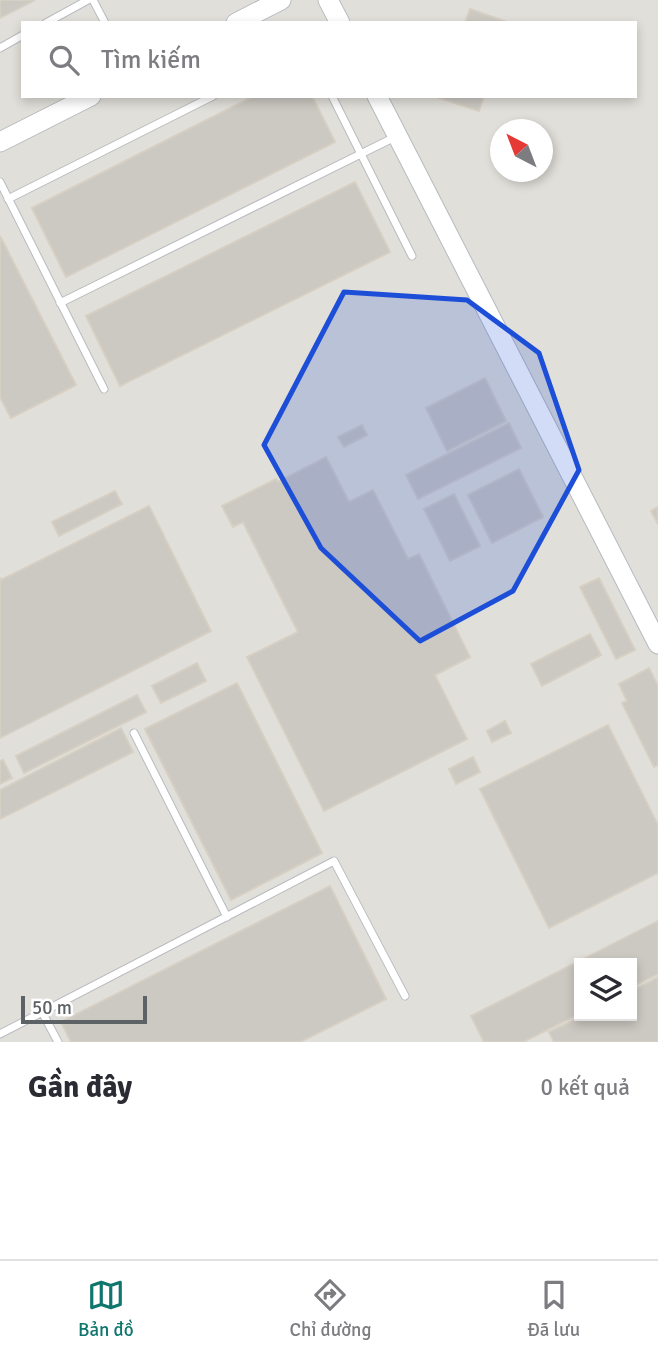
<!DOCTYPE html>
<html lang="vi">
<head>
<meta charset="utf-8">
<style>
	body { margin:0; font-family:Signika,sans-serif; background:#f2f2f3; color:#2b2b33 }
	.controls { position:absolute; right:21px; bottom:21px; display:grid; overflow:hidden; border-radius:0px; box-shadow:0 4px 10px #0003 }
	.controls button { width:63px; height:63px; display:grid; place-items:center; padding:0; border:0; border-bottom:2px solid #e1e1e2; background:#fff; color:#2b2b33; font:35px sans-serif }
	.compass { position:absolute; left:490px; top:119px; width:63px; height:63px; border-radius:50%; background:#fff; box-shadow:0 4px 10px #0003; rotate:318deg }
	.scale { position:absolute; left:21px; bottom:18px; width:126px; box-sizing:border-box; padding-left:7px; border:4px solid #5d6267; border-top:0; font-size:19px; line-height:24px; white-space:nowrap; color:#5d6267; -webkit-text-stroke:5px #fff; paint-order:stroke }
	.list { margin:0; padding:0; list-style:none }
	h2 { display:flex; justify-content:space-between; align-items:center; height:91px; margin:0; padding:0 28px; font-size:30px }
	h2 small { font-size:23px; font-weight:400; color:#7c7c81 }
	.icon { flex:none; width:38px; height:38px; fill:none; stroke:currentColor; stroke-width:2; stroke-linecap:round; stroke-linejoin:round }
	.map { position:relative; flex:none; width:658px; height:1042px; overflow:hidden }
	.search { position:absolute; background:#fff; box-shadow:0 4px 10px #0003; left:21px; right:21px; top:21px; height:77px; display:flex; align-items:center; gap:18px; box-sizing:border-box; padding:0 24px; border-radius:0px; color:#7c7c81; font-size:26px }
	.sheet { height:217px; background:#fff }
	nav { display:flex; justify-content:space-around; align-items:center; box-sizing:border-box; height:98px; border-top:2px solid #e1e1e2; background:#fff; font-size:19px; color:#7c7c81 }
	nav a { display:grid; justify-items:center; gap:4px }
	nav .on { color:#0f766e }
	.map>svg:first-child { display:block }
	.industrial { fill:#e1dfd9; fill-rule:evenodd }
	.building { fill:#ccc8c2; stroke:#d6cfc3; stroke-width:2 }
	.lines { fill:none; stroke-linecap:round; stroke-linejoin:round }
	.lane-casing { stroke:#b8bbc0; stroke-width:9 }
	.secondary-casing { stroke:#b6bbc0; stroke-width:21 }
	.lane { stroke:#fff; stroke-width:7 }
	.secondary { stroke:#fff; stroke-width:19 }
	.marked { fill:#1d4ed8; fill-opacity:0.2; stroke:#1d4ed8; stroke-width:5; stroke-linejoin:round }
</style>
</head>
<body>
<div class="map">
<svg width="658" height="1042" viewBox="0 0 658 1042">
	<rect width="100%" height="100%" fill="#f1ede5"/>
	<path class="industrial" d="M0 0H658V1042H0ZM23 23H635V96H23ZM500 130H542V172H500ZM579 963H632V1016H579Z"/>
	<path class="building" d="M0 0H35L0 18Z
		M470 9 510 23H465Z
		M254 96H312L335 142 66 277 32 208Z
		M440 96H484L479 111 439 98Z
		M355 182 390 252 120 386 86 316Z
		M0 236 76 385 11 418 0 397Z
		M485 378 506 421 447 451 426 408Z
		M509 423 521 448 418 499 406 475Z
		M362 425 367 435 344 447 338 437Z
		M326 457 349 502 373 490 408 559 419 554 470 657 435 675 467 739 324 811 247 657 298 632 243 522 233 527 222 506 276 479 278 482Z
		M519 469 543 517 492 543 468 495Z
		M115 491 122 504 59 536 52 522Z
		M454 494 480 546 450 561 424 509Z
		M149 506 211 631 0 738V578L1 580Z
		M658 507V524L651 511Z
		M599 578 635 650 616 659 580 587Z
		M590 634 601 655 542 686 531 664Z
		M197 663 206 681 161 703 152 686Z
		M649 668 658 686V765L654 767 622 703 627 701 619 684Z
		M237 683 322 853 231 900 145 729Z
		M137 695 146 712 24 773 16 756Z
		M505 721 511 733 492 742 487 731Z
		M608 725 658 825V873L549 928 480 789Z
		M121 728 133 752 0 819V790Z
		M473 757 480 772 456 784 449 769Z
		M3 760 12 778 0 784V761Z
		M330 886 386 999 300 1042H71L61 1022Z
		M658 921V974L632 987V963H579V1014L523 1042H484L471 1016Z
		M658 977V1042H554L549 1032 582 1016H632V991Z"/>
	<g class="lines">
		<defs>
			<path id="lane" d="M93 0 105 23
				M46 23 88 0
				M0 48 23 35
				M332 96 412 256
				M0 182 104 389
				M8 199 213 96
				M60 303 397 136
				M134 733 227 917
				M42 1012 58 1042
				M0 1034 334 861 405 996"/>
			<path id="secondary" d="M328 0 340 23
				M236 23 281 0
				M377 96 658 644
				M0 142 91 96"/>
		</defs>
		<use href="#lane" class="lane-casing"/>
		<use href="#secondary" class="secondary-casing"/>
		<use href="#lane" class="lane"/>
		<use href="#secondary" class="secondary"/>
	</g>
	<path class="marked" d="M344 292 467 300 539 353 579 470 513 591 420 641 321 548 264 445Z"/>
</svg>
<div class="controls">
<button><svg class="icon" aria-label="layers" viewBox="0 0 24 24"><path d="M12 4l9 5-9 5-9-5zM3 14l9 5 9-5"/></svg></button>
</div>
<svg class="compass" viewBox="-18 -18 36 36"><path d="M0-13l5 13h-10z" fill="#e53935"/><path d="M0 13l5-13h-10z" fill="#7c7c81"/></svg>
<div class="scale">50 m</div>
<div class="search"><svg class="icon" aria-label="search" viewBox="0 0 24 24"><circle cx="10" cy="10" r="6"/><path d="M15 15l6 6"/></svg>Tìm kiếm</div>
</div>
<section class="sheet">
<h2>Gần đây<small>0 kết quả</small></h2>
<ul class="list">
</ul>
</section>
<nav>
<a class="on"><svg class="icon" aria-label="map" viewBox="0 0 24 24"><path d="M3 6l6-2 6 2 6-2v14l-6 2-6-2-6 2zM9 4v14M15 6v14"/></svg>Bản đồ</a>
<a><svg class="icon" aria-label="directions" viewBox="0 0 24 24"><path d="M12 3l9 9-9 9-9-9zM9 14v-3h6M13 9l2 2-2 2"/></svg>Chỉ đường</a>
<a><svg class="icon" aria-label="saved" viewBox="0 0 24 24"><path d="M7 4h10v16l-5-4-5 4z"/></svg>Đã lưu</a>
</nav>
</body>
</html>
